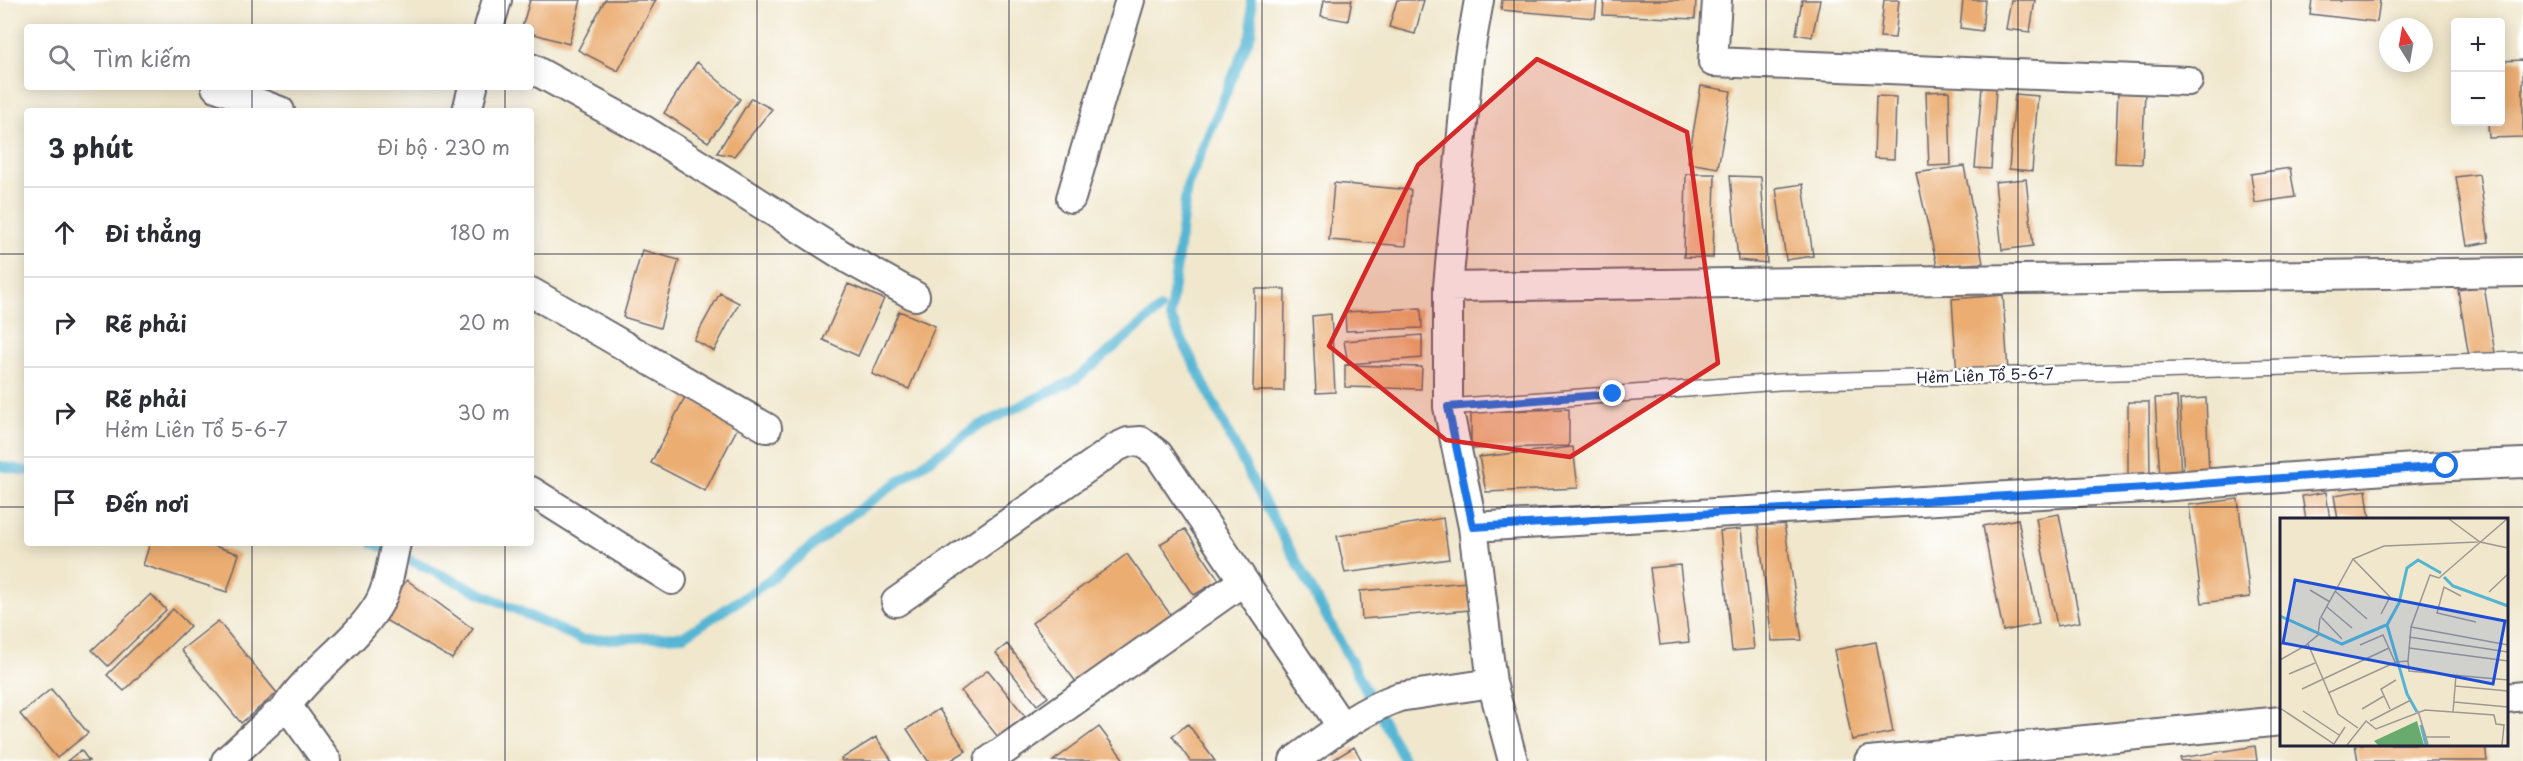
<!DOCTYPE html>
<html lang="vi">
<head>
<meta charset="utf-8">
<style>
	body { margin:0; font-family:"Playpen Sans",sans-serif; background:#f2f2f3; color:#2b2b33 }
	.controls { position:absolute; right:18px; top:18px; display:grid; overflow:hidden; border-radius:6px; box-shadow:0 3px 15px #0003 }
	.controls button { width:54px; height:54px; display:grid; place-items:center; padding:0; border:0; border-bottom:2px solid #e1e1e2; background:#fff; color:#2b2b33; font:30px sans-serif }
	.compass { position:absolute; left:2379px; top:18px; width:54px; height:54px; border-radius:50%; background:#fff; box-shadow:0 3px 15px #0003; rotate:349deg }
	.stop { position:absolute; width:18px; height:18px; margin:-14px; border:4px solid #1a73e8; border-radius:50%; background:#fff }
	.stop.end { background:#1a73e8; border-color:#fff; box-shadow:0 2px 6px #0008 }
	.list { margin:0; padding:0; list-style:none }
	h2 { display:flex; justify-content:space-between; align-items:center; height:78px; margin:0; padding:0 24px; font-size:26px }
	h2 small { font-size:20px; font-weight:400; color:#7c7c81 }
	.list li { display:grid; grid-template-columns:39px 1fr auto; gap:18px; align-items:center; box-sizing:border-box; height:90px; padding:0 24px; border-top:2px solid #e1e1e2 }
	.list b { display:block; font-size:22px; white-space:nowrap }
	.list p { margin:0; font-size:20px; white-space:nowrap; color:#7c7c81 }
	.list em { font-size:20px; font-style:normal; color:#7c7c81 }
	.icon { flex:none; width:33px; height:33px; fill:none; stroke:currentColor; stroke-width:2; stroke-linecap:round; stroke-linejoin:round }
	.map { position:relative; flex:none; width:2523px; height:761px; overflow:hidden }
	.search { position:absolute; background:#fff; box-shadow:0 3px 15px #0003; left:24px; top:24px; width:510px; height:66px; display:flex; align-items:center; gap:15px; box-sizing:border-box; padding:0 21px; border-radius:6px; color:#7c7c81; font-size:22px }
	.panel { position:absolute; background:#fff; box-shadow:0 3px 15px #0003; left:24px; top:108px; width:510px; height:438px; border-radius:6px }
	.map>svg:first-child { display:block }
	.lines { fill:none; stroke-linecap:round; stroke-linejoin:round }
	.stream { stroke:#54b5d3; stroke-width:10 }
	.building { fill:#ebad72 }
	.service-casing { stroke:#6a676e; stroke-width:18 }
	.minor-casing { stroke:#6a676e; stroke-width:32 }
	.service { stroke:#fff; stroke-width:15 }
	.minor { stroke:#fff; stroke-width:28 }
	.route { stroke:#1a73e8; stroke-width:8 }
	.marked { fill:#d62828; fill-opacity:0.2; stroke:#d62828; stroke-width:4.5; stroke-linejoin:round }
	.grid { fill:none; stroke:#22223b; stroke-width:1.5; stroke-opacity:0.55 }
	.labels { text-anchor:middle; stroke-width:5; stroke-linejoin:round; paint-order:stroke }
	.street-label { font-size:15px; fill:#22223b; stroke:#fff }
	.inset-river { fill:none; stroke:#54b5d3; stroke-width:3 }
	.inset-road { fill:none; stroke:#9e9892; stroke-width:1.5 }
	.view { fill:#1d4ed8; fill-opacity:0.15; stroke:#1d4ed8; stroke-width:3 }
	.inset-edge { fill:none; stroke:#22223b; stroke-width:3 }
</style>
</head>
<body>
<div class="map">
<svg width="2523" height="761" viewBox="0 0 2523 761">
	<rect width="100%" height="100%" fill="#fff"/>
	<filter id="ink" filterUnits="userSpaceOnUse"><feTurbulence type="fractalNoise" baseFrequency=".0167" numOctaves="2"/><feDisplacementMap in="SourceGraphic" scale="12" xChannelSelector="R" yChannelSelector="G"/><feConvolveMatrix kernelMatrix="1 2 1 2 8 2 1 2 1" color-interpolation-filters="sRGB"/></filter>
	<filter id="wash" filterUnits="userSpaceOnUse"><feTurbulence type="fractalNoise" baseFrequency=".008" numOctaves="4" result="noise"/><feDisplacementMap in="SourceGraphic" scale="24" xChannelSelector="R" yChannelSelector="G"/><feGaussianBlur stdDeviation="1.35" result="paint"/><feColorMatrix in="noise" values="0 0 0 0 0 0 0 0 0 0 0 0 0 0 0 0 0 1.4 0 .05"/><feComposite in="paint" operator="in"/></filter>
	<g filter="url(#wash)">
		<rect width="100%" height="100%" fill="#f0e7cc"/>
		<g class="lines">
			<path class="stream" d="M1251 0 1252 31 1187 186 1170 316 1250 476 1405 761
				M0 466 27 471
				M373 543 582 640 684 636 766 583 850 516 976 427 1076 379 1160 309"/>
		</g>
		<g id="blocks">
			<path class="building" d="M530 0H581L569 44 531 33V27H522Z
				M605 0H656L618 71 578 50Z
				M1324 0H1352L1348 21 1321 16Z
				M1397 0H1424L1415 34 1389 27Z
				M1502 0H1597L1595 18 1501 10Z
				M1604 0H1696L1695 19 1603 15Z
				M1802 0H1820L1812 37 1796 34Z
				M1884 0H1899L1895 38 1880 37Z
				M1963 0H1985L1982 31 1960 28Z
				M2011 0H2035L2030 32 2006 29Z
				M2312 0H2380L2377 22 2310 14Z
				M2523 60V137L2489 138 2488 122H2500V61Z
				M697 62 740 99 708 142 664 113Z
				M1701 86 1731 91 1718 168 1688 163Z
				M1982 87 1996 88 1991 169 1975 168Z
				M2118 90 2145 91 2142 164 2115 163Z
				M1949 91 1951 165 1929 166 1926 92Z
				M2015 94 2038 96 2032 171 2009 169Z
				M1876 96 1896 97 1894 159 1874 158Z
				M751 98 772 109 734 156 717 153Z
				M1964 166 1983 263 1937 266 1916 173Z
				M2290 168 2295 197 2255 203 2251 174Z
				M1686 174H1715L1713 258 1684 257Z
				M2479 174 2489 242 2467 246 2456 177Z
				M1730 176 1761 177 1767 263 1738 260Z
				M2026 179 2033 246 2002 250 1995 182Z
				M1334 183 1411 190 1406 246 1329 240Z
				M1803 184 1813 256 1786 260 1776 188Z
				M642 250 679 260 660 328 623 317Z
				M848 284 884 299 858 356 823 340Z
				M2484 286 2495 353 2469 357 2458 290Z
				M1255 289H1285L1284 391H1253Z
				M720 293 739 303 714 351 694 340Z
				M2003 295 2008 372 1957 376 1952 299Z
				M1421 308 1422 328 1346 331 1345 312Z
				M899 311 935 326 909 389 872 374Z
				M1331 314 1335 392 1316 393 1312 316Z
				M1422 335V358L1348 364 1344 341Z
				M1345 365 1422 367 1421 389 1345 387Z
				M686 395 740 423 705 491 651 463Z
				M2177 397 2181 476 2160 477 2155 398Z
				M2206 398 2209 475 2184 476 2180 400Z
				M2128 402H2149L2150 476H2128Z
				M1569 409V446L1471 449V412Z
				M1573 447 1578 488 1486 492 1479 457Z
				M2366 490 2370 520H2338L2334 495Z
				M2326 492 2330 520H2306L2302 496Z
				M2238 499 2250 597 2202 603 2189 505Z
				M2059 514 2080 622 2057 626 2036 518Z
				M1443 518 1449 559 1345 573 1337 536Z
				M2018 519 2039 624 2003 631 1983 526Z
				M1784 523 1802 640 1772 641 1758 524Z
				M1185 529 1219 580 1194 595 1160 544Z
				M1741 529 1754 649 1732 651 1720 531Z
				M150 543H205L239 554 227 592 143 565Z
				M1127 554 1173 618 1079 686 1032 623Z
				M1680 565 1689 642 1660 645 1650 568Z
				M407 580 473 629 452 659 380 617Z
				M1468 582 1470 610 1362 619 1360 591Z
				M151 594 166 610 108 666 92 650Z
				M173 609 190 626 124 691 107 675Z
				M218 621 277 693 241 723 181 650Z
				M1876 642 1893 732 1852 740 1834 650Z
				M1007 644 1048 697 1037 705 996 653Z
				M988 670 1025 716 998 737 961 691Z
				M51 689 88 733 57 758 20 714Z
				M939 709 966 751 950 761H928L907 729Z
				M1188 724 1215 761H1190L1172 736Z
				M1099 727 1125 761H1053Z
				M876 737 892 761H842L841 759Z
				M2355 744H2485L2487 761H2358Z
				M2255 746 2257 761H2181L2180 758Z
				M1354 747 1362 761H1331Z
				M81 750 89 761H67Z"/>
		</g>
	</g>
	<g filter="url(#ink)">
		<use href="#blocks" fill-opacity="0" stroke="#6a676e" stroke-width="1.5"/>
		<g class="lines">
			<defs>
				<path id="service" d="M1448 407 1779 382 2523 360"/>
				<path id="minor" d="M1479 0 1469 57 1448 287V407L1473 527 1492 683 1513 761
					M1717 0 1713 62 2188 81
					M489 27 497 0
					M531 68 644 130 850 260 915 296
					M216 87 280 111
					M467 111 473 87
					M1071 198 1130 0
					M1448 287 2523 272
					M531 292 767 428
					M531 491 672 580
					M1473 527 2146 488 2427 467 2523 463
					M896 602 1117 447 1128 442 1141 441 1158 454 1342 727
					M2506 698 2523 696
					M283 712C308 671 353 646 378 605 389 587 391 563 396 543
					M226 761 275 716 283 712 293 714 327 761
					M989 761 1242 582
					M1294 761C1327 737 1360 711 1399 697L1492 683
					M1869 761 2282 721"/>
			</defs>
			<use href="#service" class="service-casing"/>
			<use href="#minor" class="minor-casing"/>
			<use href="#service" class="service"/>
			<use href="#minor" class="minor"/>
		</g>
	</g>
	<g class="lines" filter="url(#ink)">
		<path class="route" d="M1613 394 1448 407 1473 527 2146 488 2446 466"/>
	</g>
	<path class="marked" d="M1537 59 1687 132 1718 363 1570 457 1446 440 1329 346 1418 165Z"/>
	<path class="grid" d="M252 0V27M505 0V27M757 0V761M1009 0V761M1262 0V761M1514 0V761M1766 0V761M2018 0V761M2271 0V761M252 87V111M505 87V111M0 254H27M531 254H2523M0 507H27M531 507H2523M252 543V761M505 543V761"/>
	<g class="labels">
		<g class="street-label">
			<text transform="translate(1985 376) rotate(-2)" y="5">Hẻm Liên Tổ 5-6-7</text>
		</g>
	</g>
	<g transform="translate(2280 518)">
		<rect width="228" height="228" fill="#f0e7cc"/>
		<path d="M137 203 144 227H98L94 223Z" fill="#69aa6e"/>
		<path class="inset-river" d="M164 59 173 68 228 88M0 98 62 126 106 107M137 194 127 176 107 107 119 85 127 50 138 42 161 55M141 207 146 227"/>
		<path class="inset-road" d="M169 1 200 24 228 30M227 1 159 60 150 57 131 109 128 143 129 153 228 162M30 72 50 84M55 73 87 101M209 74 228 56M181 78 164 69 157 95 196 104M47 89 72 110M101 96 110 79 73 41 104 28 198 24M131 109 228 127M129 119 228 134M62 121 41 99 73 41M27 126 38 117 40 100M80 127 103 117 115 144M129 130 228 143M0 142 28 126 58 196 78 210M9 156 35 145M175 168 228 173M22 171 109 130M48 175 116 144 128 143M174 184 228 189M0 190 54 226 65 209M82 191 104 178M110 191 101 171 116 162M23 193 59 217M138 193 146 219M173 194 176 157M90 203 131 182M67 227 86 203 96 211 145 192 214 197 216 206 224 207 222 227M148 227 146 219H170"/>
		<path class="view" d="M15 62 225 103 213 166 3 125Z"/>
		<rect width="228" height="228" class="inset-edge"/>
	</g>
</svg>
<div class="controls">
<button>+</button>
<button>−</button>
</div>
<svg class="compass" viewBox="-18 -18 36 36"><path d="M0-13l5 13h-10z" fill="#e53935"/><path d="M0 13l5-13h-10z" fill="#7c7c81"/></svg>
<div class="stop" style="left:2446px;top:466px"></div>
<div class="stop end" style="left:1613px;top:394px"></div>
<div class="search"><svg class="icon" aria-label="search" viewBox="0 0 24 24"><circle cx="10" cy="10" r="6"/><path d="M15 15l6 6"/></svg>Tìm kiếm</div>
<section class="panel">
<h2>3 phút<small>Đi bộ · 230 m</small></h2>
<ul class="list">
<li><svg class="icon" aria-label="ahead" viewBox="0 0 24 24"><path d="M12 20V5M6 11l6-6 6 6"/></svg><div><b>Đi thẳng</b></div><em>180 m</em></li>
<li><svg class="icon" aria-label="right" viewBox="0 0 24 24"><path d="M7 20v-9h11M14 6l5 5-5 5"/></svg><div><b>Rẽ phải</b></div><em>20 m</em></li>
<li><svg class="icon" aria-label="right" viewBox="0 0 24 24"><path d="M7 20v-9h11M14 6l5 5-5 5"/></svg><div><b>Rẽ phải</b><p>Hẻm Liên Tổ 5-6-7</p></div><em>30 m</em></li>
<li><svg class="icon" aria-label="arrive" viewBox="0 0 24 24"><path d="M6 21V4h12l-3 4 3 4H6"/></svg><div><b>Đến nơi</b></div></li>
</ul>
</section>
</div>
</body>
</html>
